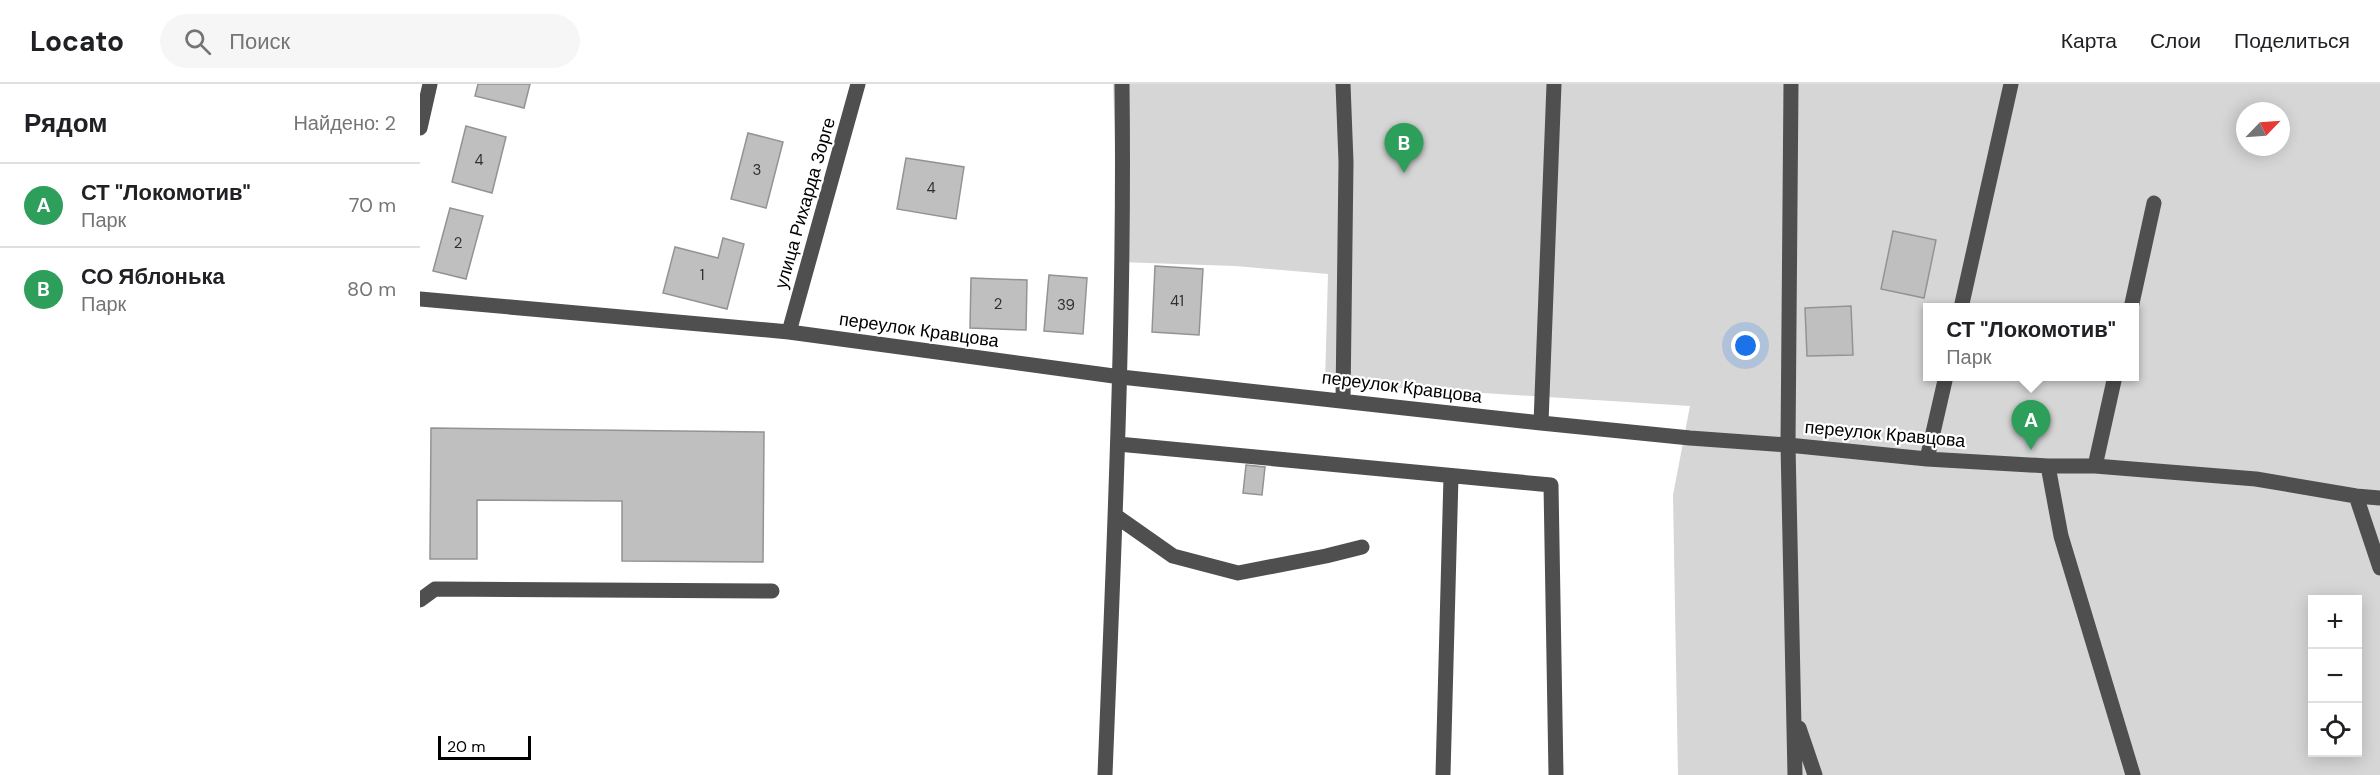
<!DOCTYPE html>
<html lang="ru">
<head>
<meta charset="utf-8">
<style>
	body { margin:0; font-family:"DM Sans",sans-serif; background:#f6f6f6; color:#202124 }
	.controls { position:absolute; right:18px; bottom:18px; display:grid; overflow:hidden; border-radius:0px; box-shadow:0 3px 15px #0003 }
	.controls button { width:54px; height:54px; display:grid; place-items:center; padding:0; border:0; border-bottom:2px solid #e0e0e0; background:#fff; color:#202124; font:30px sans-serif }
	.compass { position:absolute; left:1816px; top:18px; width:54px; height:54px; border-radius:50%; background:#fff; box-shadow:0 3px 15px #0003; rotate:65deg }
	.scale { position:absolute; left:18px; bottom:15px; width:93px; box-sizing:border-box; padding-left:6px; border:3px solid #000; border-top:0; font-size:16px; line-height:21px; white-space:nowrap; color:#000; -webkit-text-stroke:4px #fff; paint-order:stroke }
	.you { position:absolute; left:1326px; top:262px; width:21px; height:21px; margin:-15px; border:4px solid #fff; border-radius:50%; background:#1a73e8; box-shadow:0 0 0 9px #1a73e833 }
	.badge { display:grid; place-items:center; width:39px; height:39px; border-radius:50%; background:#000; color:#fff; font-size:20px; font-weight:700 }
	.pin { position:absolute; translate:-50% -50px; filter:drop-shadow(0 2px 3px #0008) }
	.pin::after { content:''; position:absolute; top:32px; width:21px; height:18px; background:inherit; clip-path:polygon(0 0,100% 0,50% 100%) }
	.popup { position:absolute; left:1503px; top:219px; width:216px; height:78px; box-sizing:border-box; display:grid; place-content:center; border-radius:0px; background:#fff; filter:drop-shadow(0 2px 4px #0005); font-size:20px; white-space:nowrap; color:#757577 }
	.popup b { font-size:22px; color:#202124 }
	.popup::after { content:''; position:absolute; left:50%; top:100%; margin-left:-12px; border:12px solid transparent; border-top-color:#fff }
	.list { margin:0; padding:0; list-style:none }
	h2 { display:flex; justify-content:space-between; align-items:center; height:78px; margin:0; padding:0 24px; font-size:26px }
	h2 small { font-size:20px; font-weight:400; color:#757577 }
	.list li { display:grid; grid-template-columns:39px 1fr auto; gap:18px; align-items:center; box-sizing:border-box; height:84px; padding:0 24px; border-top:2px solid #e0e0e0 }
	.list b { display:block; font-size:22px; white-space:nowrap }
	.list p { margin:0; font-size:20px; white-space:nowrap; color:#757577 }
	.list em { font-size:20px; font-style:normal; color:#757577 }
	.icon { flex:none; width:33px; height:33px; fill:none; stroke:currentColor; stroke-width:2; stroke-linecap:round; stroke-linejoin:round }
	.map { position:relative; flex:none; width:1960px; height:691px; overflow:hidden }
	header { display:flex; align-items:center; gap:36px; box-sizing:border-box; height:84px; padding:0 30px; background:#fff; border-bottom:2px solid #e0e0e0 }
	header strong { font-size:28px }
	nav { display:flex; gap:33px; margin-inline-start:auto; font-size:21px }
	.search { width:420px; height:54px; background:#f6f6f6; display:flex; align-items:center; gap:15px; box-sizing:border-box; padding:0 21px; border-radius:33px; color:#757577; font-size:22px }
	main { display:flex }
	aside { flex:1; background:#fff }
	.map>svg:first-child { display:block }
	.green { fill:#d6d6d6; fill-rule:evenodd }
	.building { fill:#bfbfbf; stroke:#939393; stroke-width:1.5 }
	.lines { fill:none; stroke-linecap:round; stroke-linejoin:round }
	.minor { stroke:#4f4f4f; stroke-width:15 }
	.labels { text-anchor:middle; stroke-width:4.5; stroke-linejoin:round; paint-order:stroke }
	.number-label { font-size:15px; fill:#303030 }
	.street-label { font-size:18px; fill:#000; stroke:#fff }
</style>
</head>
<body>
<header>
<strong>Locato</strong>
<div class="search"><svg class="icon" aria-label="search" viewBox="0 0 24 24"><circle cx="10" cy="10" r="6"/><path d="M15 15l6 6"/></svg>Поиск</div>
<nav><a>Карта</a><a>Слои</a><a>Поделиться</a></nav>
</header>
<main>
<aside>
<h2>Рядом<small>Найдено: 2</small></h2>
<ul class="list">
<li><span class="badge" style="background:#2e9e5b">A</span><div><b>СТ &quot;Локомотив&quot;</b><p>Парк</p></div><em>70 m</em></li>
<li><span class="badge" style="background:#2e9e5b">B</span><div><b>СО Яблонька</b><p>Парк</p></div><em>80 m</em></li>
</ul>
</aside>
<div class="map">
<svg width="1960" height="691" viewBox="0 0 1960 691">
	<rect width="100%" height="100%" fill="#fff"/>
	<path class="green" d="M693 0H1960V691H1258L1253 411 1270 322 905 299 908 190 815 182 699 178ZM1825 27H1861V63H1825ZM1508 224H1714V292H1508ZM1892 516H1938V668H1892Z"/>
	<path class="building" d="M58 0H110L104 24 55 12Z
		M46 42 86 53 72 109 32 98Z
		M328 49 363 58 346 124 311 115Z
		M486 74 544 83 536 135 477 125Z
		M30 124 63 132 46 195 13 187Z
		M1473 147 1516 156 1504 214 1461 205Z
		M303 154 324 160 307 225 243 209 255 163 298 174Z
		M735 182 783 185 779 251 732 248Z
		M629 191 667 194 663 250 624 247Z
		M551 194 607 196 606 246 550 244Z
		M1431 222 1433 271 1387 272 1385 224Z
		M11 344 344 348 343 478 202 477V417L57 416V475H10Z
		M826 381 845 383 842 411 823 409Z"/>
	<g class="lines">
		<path class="minor" d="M923 0 926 78 923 316
			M1371 0 1368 361 1375 691
			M0 44 10 0
			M0 215 369 248 701 293 1121 339 1270 354 1368 361 1507 375 1628 382H1675L1836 395 1936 412 1960 414
			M1541 224 1591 0
			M1711 224 1734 119
			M369 248 438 0
			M1121 339 1134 0
			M698 360 1131 401 1136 691
			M1507 375 1526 292
			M1628 382 1641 452 1713 691
			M1675 382 1695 292
			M1936 412 1960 484
			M696 432 753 472 818 489 906 472 942 463
			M0 516 15 505 352 507
			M1379 644 1395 691
			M685 691C694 461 705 231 702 0
			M1023 691 1031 392"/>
	</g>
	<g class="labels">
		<g class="number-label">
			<text x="59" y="81">4</text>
			<text x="337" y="91">3</text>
			<text x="511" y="109">4</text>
			<text x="38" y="164">2</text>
			<text x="282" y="196">1</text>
			<text x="757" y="222">41</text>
			<text x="578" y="225">2</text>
			<text x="646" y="226">39</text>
		</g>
		<g class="street-label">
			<text transform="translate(385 119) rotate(-74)" y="6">улица Рихарда Зорге</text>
			<text transform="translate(499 246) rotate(8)" y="6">переулок Кравцова</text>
			<text transform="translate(982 303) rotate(7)" y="6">переулок Кравцова</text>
			<text transform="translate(1465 350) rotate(5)" y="6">переулок Кравцова</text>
		</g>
	</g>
</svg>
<div class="controls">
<button>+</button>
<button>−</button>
<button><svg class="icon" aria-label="locate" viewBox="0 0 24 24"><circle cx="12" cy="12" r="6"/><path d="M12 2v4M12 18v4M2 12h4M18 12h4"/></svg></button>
</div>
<svg class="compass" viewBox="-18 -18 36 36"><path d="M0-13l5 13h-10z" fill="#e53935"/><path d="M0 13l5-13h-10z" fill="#757577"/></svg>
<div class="scale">20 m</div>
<div class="you"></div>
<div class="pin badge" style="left:1611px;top:366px;background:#2e9e5b">A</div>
<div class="popup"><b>СТ &quot;Локомотив&quot;</b>Парк</div>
<div class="pin badge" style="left:984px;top:89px;background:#2e9e5b">B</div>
</div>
</main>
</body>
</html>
